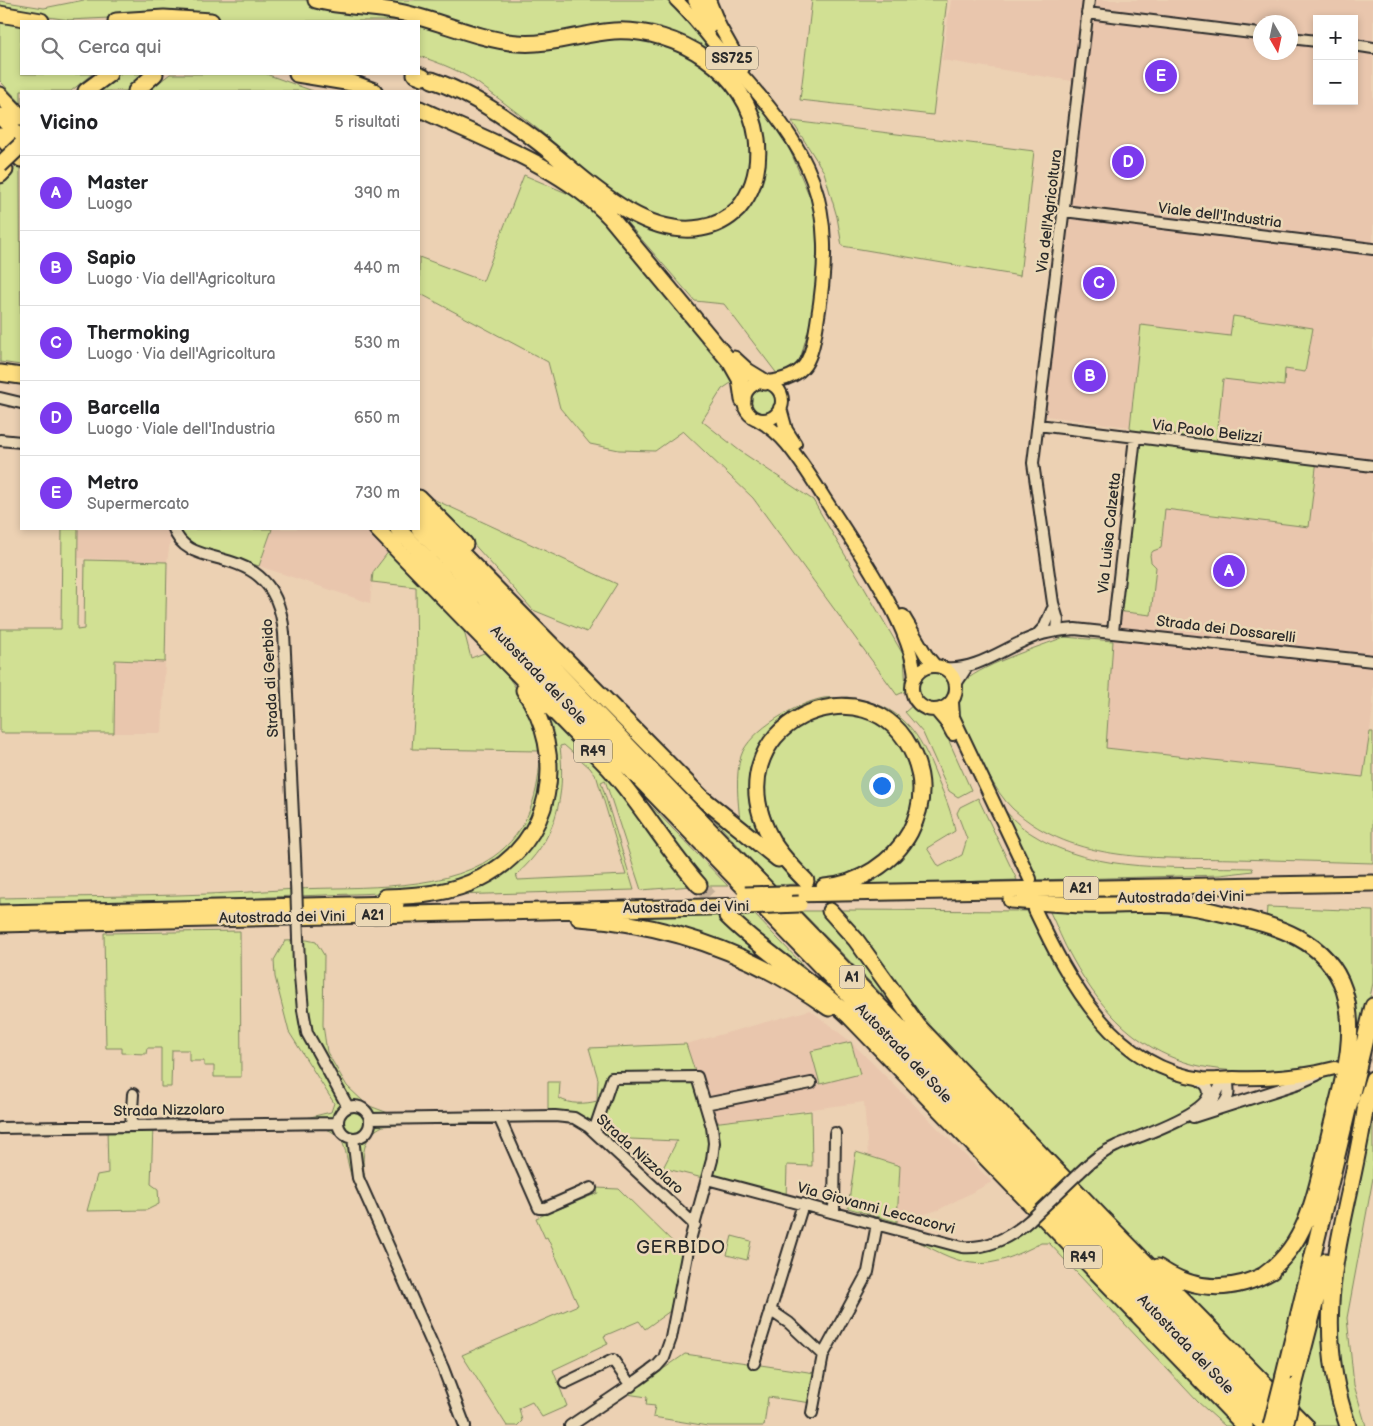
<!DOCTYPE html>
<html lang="it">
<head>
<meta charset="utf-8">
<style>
	body { margin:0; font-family:"Balsamiq Sans",sans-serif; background:#f2f2f2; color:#202124 }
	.controls { position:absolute; right:15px; top:15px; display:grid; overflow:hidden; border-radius:0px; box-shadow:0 2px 8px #0003 }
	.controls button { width:45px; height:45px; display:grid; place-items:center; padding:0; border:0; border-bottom:1px solid #e0e0e0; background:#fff; color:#202124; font:25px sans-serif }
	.compass { position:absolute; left:1253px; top:15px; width:45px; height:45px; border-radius:50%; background:#fff; box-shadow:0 2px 8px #0003; rotate:171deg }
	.you { position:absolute; left:881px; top:785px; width:18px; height:18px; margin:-12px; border:4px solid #fff; border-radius:50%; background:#1a73e8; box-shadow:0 0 0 8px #1a73e833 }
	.badge { display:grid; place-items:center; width:32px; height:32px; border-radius:50%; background:#7c3aed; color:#fff; font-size:16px; font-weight:700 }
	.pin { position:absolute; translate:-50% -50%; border:2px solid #fff; box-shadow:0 1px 5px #0006 }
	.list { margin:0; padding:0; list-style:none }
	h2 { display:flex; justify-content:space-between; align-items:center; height:65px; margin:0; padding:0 20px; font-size:21px }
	h2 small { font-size:16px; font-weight:400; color:#757577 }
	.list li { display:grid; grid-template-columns:32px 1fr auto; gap:15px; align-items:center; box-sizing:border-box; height:75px; padding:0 20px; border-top:1px solid #e0e0e0 }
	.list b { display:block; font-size:19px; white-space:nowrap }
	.list p { margin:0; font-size:16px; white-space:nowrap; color:#757577 }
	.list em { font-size:16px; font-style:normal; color:#757577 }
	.icon { flex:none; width:28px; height:28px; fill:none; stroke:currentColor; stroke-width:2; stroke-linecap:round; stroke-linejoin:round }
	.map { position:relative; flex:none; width:1373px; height:1426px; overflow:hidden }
	.search { position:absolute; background:#fff; box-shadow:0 2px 8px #0003; left:20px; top:20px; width:400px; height:55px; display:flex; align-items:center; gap:12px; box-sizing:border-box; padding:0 18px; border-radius:0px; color:#757577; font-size:19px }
	.panel { position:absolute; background:#fff; box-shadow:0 2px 8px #0003; left:20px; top:90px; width:400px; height:440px; border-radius:0px }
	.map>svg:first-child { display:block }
	.built { fill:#e9c6ad; fill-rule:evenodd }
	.green { fill:#d1e093; stroke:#7e865f; fill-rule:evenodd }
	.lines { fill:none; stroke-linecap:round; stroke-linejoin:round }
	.major-tunnel { stroke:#c5b098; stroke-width:12; stroke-dasharray:12 6; stroke-linecap:butt }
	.highway-tunnel { stroke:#c5b098; stroke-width:15; stroke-dasharray:15 8; stroke-linecap:butt }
	.minor-casing { stroke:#2b2b2b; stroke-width:14 }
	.major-casing { stroke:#2b2b2b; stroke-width:16 }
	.highway-casing { stroke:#2b2b2b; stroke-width:19 }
	.minor { stroke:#ebd8b6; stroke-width:10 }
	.major { stroke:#ffdf80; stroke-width:12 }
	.highway { stroke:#ffdf80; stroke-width:15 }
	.minor-bridge-casing { stroke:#2b2b2b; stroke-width:14; stroke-linecap:butt }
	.highway-bridge-casing { stroke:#2b2b2b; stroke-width:19; stroke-linecap:butt }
	.minor-bridge { stroke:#ebd8b6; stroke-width:10 }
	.highway-bridge { stroke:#ffdf80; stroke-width:15 }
	.labels { text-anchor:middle; stroke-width:5; stroke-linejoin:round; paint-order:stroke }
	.shield { fill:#ebd8b6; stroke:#655f55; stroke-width:1 }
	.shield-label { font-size:14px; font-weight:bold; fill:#2b2b2b }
	.street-label { font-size:15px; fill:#2b2b2b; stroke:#ebd8b6 }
	.quarter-label { font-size:18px; letter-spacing:1px; fill:#2b2b2b; stroke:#ebd8b6 }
</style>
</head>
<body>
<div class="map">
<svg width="1373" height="1426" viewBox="0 0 1373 1426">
	<rect width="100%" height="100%" fill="#ecd1b3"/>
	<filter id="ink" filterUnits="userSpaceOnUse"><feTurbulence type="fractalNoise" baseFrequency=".02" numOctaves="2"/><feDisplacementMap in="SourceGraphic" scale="10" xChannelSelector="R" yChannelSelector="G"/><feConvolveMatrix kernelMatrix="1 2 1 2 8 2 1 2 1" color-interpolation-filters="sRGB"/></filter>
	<g filter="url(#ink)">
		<path class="built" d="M951 0H1373V708L1364 777 1106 748 1113 631 1135 437 1130 427 1038 415 1078 82 942 60ZM1317 19H1354V101H1317ZM1260 22H1290V52H1260Z
			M77 529H172L167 562 77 558Z
			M272 529H367L389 551 373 572 370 603 259 566Z
			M115 660 165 662 162 733H114Z
			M810 1010 851 1042 992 1182 938 1210 897 1222 900 1166 868 1155 864 1102 711 1123 686 1044Z"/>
		<path class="green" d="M84 0H305C314 3 324 6 333 8 355 11 378 9 400 15 439 25 476 42 516 46 546 50 572 38 601 35 666 29 734 62 752 128 759 155 755 183 737 205 726 218 712 225 695 226 638 233 598 180 559 147 534 125 506 104 479 84 461 71 440 63 419 56V21H239L170 15 69 20 0 10V1L44 8Z
			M331 0H669L693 24 726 70 676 36 520 40Z
			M812 0H947L933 115 800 100Z
			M0 18 21 22V74H92L71 91H21V103L0 81Z
			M117 74H150L132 91H93Z
			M170 74H266L313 91H148Z
			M757 103 786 141 815 209 820 255 813 313 799 363 778 375 724 304 695 301 617 211 679 234 750 199V108Z
			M792 121 1034 151 1020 276 842 246 837 217 824 172Z
			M20 163 21 365 0 362V181Z
			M524 175 576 197 594 208 723 363 734 381 722 389 702 421 740 451 813 500 904 656 906 691 897 695 753 498 683 431 655 451 619 450 590 444 560 408 548 362 419 293V257L483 281Z
			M1233 316 1313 328 1305 372 1285 369 1284 386 1223 379 1216 446 1317 459 1309 527 1165 509 1161 548 1153 551 1150 555 1151 562 1156 567 1151 615 1116 611 1135 437 1130 427 1141 325 1230 336Z
			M749 400a14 14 0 1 1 28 0a14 14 0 1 1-28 0Z
			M433 499 617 584 587 632 533 610Z
			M62 529H78L77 630 84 629 85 560 167 562 165 662 115 660 114 733H0V629H61Z
			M174 529H272L259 566 192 548Z
			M389 551 463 627 471 658 484 653 508 677 528 705 544 746 538 809 514 849 477 875 410 892 268 897 242 901 0 905V898C93 896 187 897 280 890 344 885 439 895 493 857 529 832 540 791 540 751L412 749 417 673 416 587 372 582 373 572Z
			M1064 637 1113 641 1106 748 1363 777 1370 732H1373V863C1328 862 1282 860 1237 859 1159 857 1075 865 1013 809 993 790 981 759 968 735 960 721 953 700 962 685 973 667 1042 646 1064 637Z
			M919 688a15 15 0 1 1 30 0a15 15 0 1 1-30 0Z
			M847 697C903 705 919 731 938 780 945 797 952 813 955 831L927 848 939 867 962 855 967 839 957 813 960 807 978 798 1017 880 862 885V882L887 864 926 786 889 720 816 707 756 767 768 841 740 821C738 801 735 775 741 756 749 730 799 702 824 698 831 697 840 698 847 697Z
			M540 705 615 785 674 867 692 886 641 890 605 780 601 782 634 890 451 895 492 875 547 807ZM564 745 590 768 597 778 626 875 518 880 516 875C556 840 566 798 560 746Z
			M913 705 924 708 940 721 971 790 958 797 949 791 923 733 905 712Z
			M822 713 863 715 899 738 918 783 905 834 876 864 831 881 811 882 781 848 760 783 784 733Z
			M625 779 728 886H705Z
			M1001 806C1010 816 1020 827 1032 834 1094 875 1181 866 1252 868L1253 871 1220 875 1033 880Z
			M705 810 777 863 796 884 775 885Z
			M1267 907 1373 911V983L1363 1030 1354 1057 1342 977 1266 920Z
			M841 910 1030 911 1110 1036 1201 1084 1205 1094 1200 1106 1114 1141 1093 1153 1068 1174 919 1013C891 980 869 943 841 910Z
			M1049 910 1183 914 1276 931 1313 954 1340 994 1344 1050 1341 1061C1219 1084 1136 1075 1072 958 1063 943 1057 926 1049 910Z
			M801 911H825L845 934 902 1015Z
			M716 913 745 943 787 973 725 942 692 931 628 918V915Z
			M753 913 829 992 731 914Z
			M240 931 241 1077H214V1066H204V1061H189V1050H172L171 1087H161V1048H147L146 1054 122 1053V1048H106L104 933Z
			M307 940 316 942 324 955 323 1025 327 1052 347 1086 367 1105 391 1114 491 1117 383 1126C348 1141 369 1192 375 1220 368 1208 356 1193 352 1179 341 1141 351 1135 306 1122V1118L331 1112 334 1103 289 1032 275 977 274 960 285 941Z
			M851 1042 860 1074 820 1084 811 1051Z
			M686 1044 712 1123 811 1111 812 1166 787 1165 786 1199 663 1168 677 1141 607 1138 590 1124 548 1113V1082H560L559 1098C569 1105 586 1104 597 1101L598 1079 589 1048Z
			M1339 1073 1302 1222 1290 1246 1252 1276 1207 1284 1158 1263 1076 1182 1096 1164 1115 1151 1163 1131Z
			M1373 1112V1178L1347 1318 1354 1385 1366 1426H1351L1333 1326 1357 1170Z
			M153 1126 151 1184 158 1189 159 1204 147 1210 87 1211 97 1175 108 1173 107 1127Z
			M856 1152 900 1166 897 1222 848 1208Z
			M596 1188 619 1189 682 1251 670 1311 645 1329 639 1321 604 1336 608 1344 553 1370 567 1406 542 1417 532 1402 519 1408 522 1421 517 1426H507L462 1355 578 1305 547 1237 545 1238 536 1218 598 1193Z
			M1038 1220 1080 1268 1234 1426H1225L1198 1402 1049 1243H1041C986 1272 968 1270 914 1239L995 1247 1018 1237Z
			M1310 1235 1301 1284 1329 1272 1343 1426H1309L1177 1285C1233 1312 1281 1284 1310 1235Z
			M732 1236 751 1241 747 1260 727 1255Z
			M685 1354 822 1374 812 1403 768 1397 764 1426H708L653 1417 655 1406 646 1405 647 1397 627 1394Z"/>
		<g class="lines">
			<path class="major-tunnel" d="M1352 1063 1373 1057"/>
			<path class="highway-tunnel" d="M699 885 725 913"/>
			<defs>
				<path id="minor" d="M1087 13 1260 34
					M1290 38 1317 41
					M1354 45 1373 48
					M1064 211 1373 249
					M0 398 21 403
					M1038 425 1373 466
					M0 440 21 442
					M174 529C188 576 275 535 284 633L295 856
					M1057 630 1058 620 1053 603 1033 463 1089 0
					M1113 631 1135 437
					M1036 636 1045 626 1052 610
					M945 668C978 671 1006 646 1036 636 1049 631 1062 630 1075 629L1373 661
					M956 684 967 667
					M299 965 303 1010 307 1033 348 1107
					M705 1104 811 1083
					M338 1122a16 16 0 1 1 32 0a16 16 0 1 1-32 0Z
					M1203 1110C1218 1102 1215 1087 1227 1078 1230 1092 1230 1101 1217 1109
					M499 1117 539 1208H545L591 1188
					M1193 1117 1299 1083 1317 1075
					M370 1119 555 1116 574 1118 589 1127 695 1225
					M131 1126 133 1094
					M0 1128 338 1123
					M353 1138 358 1178 443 1368 465 1426
					M1079 1173C1090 1162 1102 1152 1116 1146 1131 1138 1247 1104 1196 1078
					M707 1179 962 1247C989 1249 1011 1237 1030 1220
					M834 1212 835 1133
					M770 1310 789 1323 823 1355
					M754 1363 803 1204
					M565 1383 613 1360 631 1386
					M812 1413 823 1355 868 1272 877 1224
					M570 1426 638 1380 657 1366 664 1358 671 1338 690 1240 712 1160 714 1143 712 1127 697 1077 612 1078 594 1131"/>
				<path id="major" d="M676 0C696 19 712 42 731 63 813 153 838 200 817 323 811 359 808 378 767 382
					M709 0 720 27 743 68
					M744 401a19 19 0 1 1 38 0a19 19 0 1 1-38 0Z
					M780 408 786 430 795 444
					M755 418C768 425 778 433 787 444 802 462 814 482 826 501 854 544 913 628 915 678
					M903 616 926 655 935 666
					M912 688a22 22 0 1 1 44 0a22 22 0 1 1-44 0Z
					M952 702 953 717 1030 879
					M936 710 947 723 953 734
					M1035 910C1069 982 1114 1068 1203 1079 1213 1080 1224 1078 1234 1078 1269 1079 1301 1077 1335 1068"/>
				<path id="highway" d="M316 0C346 8 378 6 408 14 444 23 479 39 517 43 550 46 581 33 614 31 678 28 748 71 757 139 760 165 755 189 738 209 728 219 714 226 701 228 638 239 579 172 533 138 503 115 467 92 432 80
					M696 0 709 26
					M0 14 41 21
					M116 21 164 18 211 21
					M297 74 352 83
					M415 74 423 77
					M342 79 374 91
					M86 91 109 74
					M136 91 155 74
					M0 95 21 117
					M420 109C482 138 563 167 610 217L731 363 740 379 743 400
					M0 116 21 138
					M0 136 21 159
					M0 175 5 170
					M734 359 747 371 765 382
					M0 373 21 376
					M419 498 465 544
					M419 515 464 556 701 797 778 859
					M377 529 609 768C642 805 666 848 699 885
					M398 529 1265 1426
					M419 529 1282 1423
					M806 881C795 870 783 858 774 844 703 724 872 653 914 756 925 782 923 807 910 832 894 862 858 885 824 887
					M789 894 1373 883
					M385 897C418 896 450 894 481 878 554 842 568 755 524 690
					M1011 900C1035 902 1059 904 1083 905 1113 906 1144 903 1174 905 1193 906 1211 911 1230 915 1276 926 1327 939 1344 990 1358 1035 1343 1081 1332 1124 1318 1178 1313 1241 1264 1275
					M830 911 856 940 918 1026 1102 1218 1306 1426
					M0 913 396 904
					M727 916C765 954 812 980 850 1017L1245 1426
					M579 918C671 924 754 954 829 1008
					M0 924 746 906
					M1365 1105 1373 1079
					M1339 1130 1352 1096
					M1158 1267C1194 1292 1233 1293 1272 1271
					M1284 1375 1373 1006
					M1294 1386 1326 1261
					M1348 1426C1305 1305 1352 1215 1367 1097"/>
			</defs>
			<use href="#minor" class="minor-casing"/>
			<use href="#major" class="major-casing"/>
			<use href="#highway" class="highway-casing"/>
			<use href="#minor" class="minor"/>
			<use href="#major" class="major"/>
			<use href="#highway" class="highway"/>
			<defs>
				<path id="minor-bridge" d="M295 856 299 965
					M1030 1220 1079 1173"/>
				<path id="highway-bridge" d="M0 165 21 145
					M745 895 784 894
					M746 906 799 904
					M1271 1426 1284 1375
					M1285 1426 1294 1386"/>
			</defs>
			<use href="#minor-bridge" class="minor-bridge-casing"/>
			<use href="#highway-bridge" class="highway-bridge-casing"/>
			<use href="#minor-bridge" class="minor-bridge"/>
			<use href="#highway-bridge" class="highway-bridge"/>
		</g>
	</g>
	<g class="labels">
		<g class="shield">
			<rect x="706" y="46.5" width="52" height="23" rx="4"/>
			<rect x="574" y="739.5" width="38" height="23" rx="4"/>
			<rect x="1063.5" y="876.5" width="35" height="23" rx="4"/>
			<rect x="355.5" y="903.5" width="35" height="23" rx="4"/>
			<rect x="839.5" y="965.5" width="25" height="23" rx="4"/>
			<rect x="1064" y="1245.5" width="38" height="23" rx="4"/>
		</g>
		<g class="shield-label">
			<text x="732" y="63">SS725</text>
			<text x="593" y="756">R49</text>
			<text x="1081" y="893">A21</text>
			<text x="373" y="920">A21</text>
			<text x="852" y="982">A1</text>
			<text x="1083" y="1262">R49</text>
		</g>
		<g class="street-label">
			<text transform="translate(1049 211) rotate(-83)" y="5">Via dell'Agricoltura</text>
			<text transform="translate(1220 215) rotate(7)" y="5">Viale dell'Industria</text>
			<text transform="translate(1207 431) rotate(7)" y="5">Via Paolo Belizzi</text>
			<text transform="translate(1109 533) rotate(-84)" y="5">Via Luisa Calzetta</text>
			<text transform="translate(1226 629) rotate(7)" y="5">Strada dei Dossarelli</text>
			<text transform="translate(539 675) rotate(46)" y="5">Autostrada del Sole</text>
			<text transform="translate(270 678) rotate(-93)" y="5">Strada di Gerbido</text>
			<text transform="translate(1181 897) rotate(-1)" y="5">Autostrada dei Vini</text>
			<text transform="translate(686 907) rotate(-1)" y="5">Autostrada dei Vini</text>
			<text transform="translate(282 917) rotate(-1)" y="5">Autostrada dei Vini</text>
			<text transform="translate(904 1053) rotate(46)" y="5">Autostrada del Sole</text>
			<text transform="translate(169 1110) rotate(-1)" y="5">Strada Nizzolaro</text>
			<text transform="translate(640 1154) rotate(42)" y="5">Strada Nizzolaro</text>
			<text transform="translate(876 1208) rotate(15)" y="5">Via Giovanni Leccacorvi</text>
			<text transform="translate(1186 1344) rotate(46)" y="5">Autostrada del Sole</text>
		</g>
		<g class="quarter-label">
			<text x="681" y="1253">GERBIDO</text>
		</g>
	</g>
</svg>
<div class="controls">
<button>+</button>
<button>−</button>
</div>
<svg class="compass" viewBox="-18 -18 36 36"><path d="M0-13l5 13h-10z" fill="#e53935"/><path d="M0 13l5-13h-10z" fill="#757577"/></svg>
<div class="you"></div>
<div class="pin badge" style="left:1229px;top:571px">A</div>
<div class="pin badge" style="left:1090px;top:376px">B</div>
<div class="pin badge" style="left:1099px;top:283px">C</div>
<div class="pin badge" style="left:1128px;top:162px">D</div>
<div class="pin badge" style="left:1161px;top:76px">E</div>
<div class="search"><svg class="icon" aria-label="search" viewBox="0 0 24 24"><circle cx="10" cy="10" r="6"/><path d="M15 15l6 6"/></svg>Cerca qui</div>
<section class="panel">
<h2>Vicino<small>5 risultati</small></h2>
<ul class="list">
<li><span class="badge">A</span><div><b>Master</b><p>Luogo</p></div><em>390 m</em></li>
<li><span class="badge">B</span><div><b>Sapio</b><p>Luogo · Via dell'Agricoltura</p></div><em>440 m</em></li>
<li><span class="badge">C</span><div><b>Thermoking</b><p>Luogo · Via dell'Agricoltura</p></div><em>530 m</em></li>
<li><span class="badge">D</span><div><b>Barcella</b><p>Luogo · Viale dell'Industria</p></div><em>650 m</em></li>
<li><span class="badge">E</span><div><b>Metro</b><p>Supermercato</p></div><em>730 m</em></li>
</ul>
</section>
</div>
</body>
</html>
